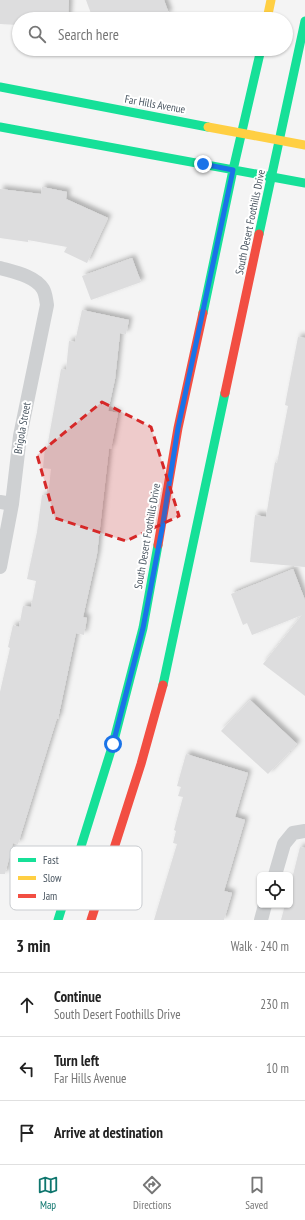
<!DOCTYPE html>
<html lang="en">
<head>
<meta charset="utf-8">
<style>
	body { margin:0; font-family:"PT Sans Narrow",sans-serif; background:#f6f6f6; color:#222 }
	.controls { position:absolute; right:12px; bottom:12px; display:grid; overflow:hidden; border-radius:6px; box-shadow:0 1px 3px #0004 }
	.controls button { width:36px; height:36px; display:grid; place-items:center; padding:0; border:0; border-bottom:1px solid #e0e0e0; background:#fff; color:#222; font:20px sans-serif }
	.stop { position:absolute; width:12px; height:12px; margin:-9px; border:3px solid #1a73e8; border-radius:50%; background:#fff }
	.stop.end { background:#1a73e8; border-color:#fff; box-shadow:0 1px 4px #0008 }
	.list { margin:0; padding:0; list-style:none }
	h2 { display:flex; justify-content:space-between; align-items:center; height:52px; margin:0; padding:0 16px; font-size:17px }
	h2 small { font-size:13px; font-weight:400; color:#767676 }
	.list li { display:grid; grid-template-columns:26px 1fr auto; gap:12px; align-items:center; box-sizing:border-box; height:64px; padding:0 16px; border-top:1px solid #e0e0e0 }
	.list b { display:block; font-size:15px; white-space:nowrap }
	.list p { margin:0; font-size:13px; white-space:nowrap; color:#767676 }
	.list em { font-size:13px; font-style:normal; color:#767676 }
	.icon { flex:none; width:22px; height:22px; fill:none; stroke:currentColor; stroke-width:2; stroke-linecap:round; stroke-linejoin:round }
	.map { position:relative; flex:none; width:305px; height:920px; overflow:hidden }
	.search { position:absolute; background:#fff; box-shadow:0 1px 3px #0004; left:12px; right:12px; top:12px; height:44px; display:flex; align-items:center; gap:10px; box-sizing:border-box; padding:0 14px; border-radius:22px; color:#767676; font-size:15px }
	.sheet { height:244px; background:#fff }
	nav { display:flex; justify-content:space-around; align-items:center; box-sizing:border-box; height:56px; border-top:1px solid #e0e0e0; background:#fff; font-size:11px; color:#767676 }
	nav a { display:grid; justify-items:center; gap:2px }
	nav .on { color:#0f766e }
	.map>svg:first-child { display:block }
	.building { fill:#ddddde; filter:url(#shadow) }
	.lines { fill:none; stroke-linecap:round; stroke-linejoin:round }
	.street { stroke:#ced0d2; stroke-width:14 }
	.fast { stroke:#16e098; stroke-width:9 }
	.slow { stroke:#ffcf43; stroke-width:9 }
	.jam { stroke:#f24e42; stroke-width:9 }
	.route { stroke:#1a73e8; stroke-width:5 }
	.marked { fill:#d62828; fill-opacity:0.2; stroke:#d62828; stroke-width:3; stroke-dasharray:8 5; stroke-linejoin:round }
	.labels { text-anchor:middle; stroke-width:4; stroke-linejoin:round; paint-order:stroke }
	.street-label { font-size:11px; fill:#4a5661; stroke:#fff }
	.key { fill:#fff; stroke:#c9ccd0; stroke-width:1 }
	.key-label { font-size:11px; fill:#4a5661 }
</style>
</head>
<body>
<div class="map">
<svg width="305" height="920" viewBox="0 0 305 920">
	<defs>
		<filter id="shadow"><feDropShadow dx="3.5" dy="-3.5" stdDeviation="2" flood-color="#0004"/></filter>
	</defs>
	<rect width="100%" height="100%" fill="#f4f4f4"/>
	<path class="building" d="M0 0H69L68 19H19V25L0 24Z
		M86 0H164L169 14 154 19H93Z
		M42 187 67 192 66 199 108 218 87 263 64 252 67 247 28 240V242L0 238V189L41 194Z
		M132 258 141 282 91 300 82 276Z
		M82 310 129 320 126 334 120 333 115 379 108 411 118 413 111 449 109 448 97 554 83 617 87 618 84 635 76 633 58 719 57 718 18 844 13 843 5 874H0V692L10 648 8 647 13 625 19 627 23 606 31 607 36 581 27 579 37 532 42 495 48 496 51 469 43 468 45 447 47 448 61 369 66 370 69 341 75 342Z
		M298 337 305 338V567L250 562 255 515 266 517 275 462 277 463 288 406 285 405Z
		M293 569 305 600V696L263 664 302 615 252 635 247 623 243 625 231 594Z
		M250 700 297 744 268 774 221 731Z
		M186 754 248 773 235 817 245 820 224 891 232 893 224 920H154L177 844 173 843 176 831 174 830 183 797 178 796 181 787 177 786Z
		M300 847 305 848V920H281L285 905H290V887Z"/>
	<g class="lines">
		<path class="street" d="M0 268C14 272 35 276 43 289 46 294 46 300 47 305L20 436 12 504 0 567
			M0 502 12 504
			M275 875 284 844 293 833 305 831
			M261 920 265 905"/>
		<path class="fast" d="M0 87 208 127
			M0 127 305 183
			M259 234 305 21
			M203 313 233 170 261 49
			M163 685 225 393
			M58 920 113 744 143 628 158 545"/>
		<path class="slow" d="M267 19 271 0
			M208 127 305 145"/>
		<path class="jam" d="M225 393 259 234
			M158 545 178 428 203 313
			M91 920 141 764 163 685"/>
	</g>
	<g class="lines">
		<path class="route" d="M113 744 143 628 162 529 178 428 233 170 203 164"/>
	</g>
	<path class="marked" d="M102 402 151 427 179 516 126 541 55 518 37 455Z"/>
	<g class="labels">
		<g class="street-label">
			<text transform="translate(155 104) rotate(10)" y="4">Far Hills Avenue</text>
			<text transform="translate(250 222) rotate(-78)" y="4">South Desert Foothills Drive</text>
			<text transform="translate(22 428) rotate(-80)" y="4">Brigola Street</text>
			<text transform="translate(147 536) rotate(-80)" y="4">South Desert Foothills Drive</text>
		</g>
	</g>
	<rect x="10" y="846" width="132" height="64" rx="6" class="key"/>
	<rect x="18" y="858" width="18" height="4" fill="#16e098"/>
	<rect x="18" y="876" width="18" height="4" fill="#ffcf43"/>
	<rect x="18" y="894" width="18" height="4" fill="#f24e42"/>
	<g class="key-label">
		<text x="43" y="864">Fast</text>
		<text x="43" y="882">Slow</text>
		<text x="43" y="900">Jam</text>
	</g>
</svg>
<div class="controls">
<button><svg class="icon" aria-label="locate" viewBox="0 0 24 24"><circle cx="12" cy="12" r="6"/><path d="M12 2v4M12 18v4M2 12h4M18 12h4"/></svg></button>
</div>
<div class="stop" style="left:113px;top:744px"></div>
<div class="stop end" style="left:203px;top:164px"></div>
<div class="search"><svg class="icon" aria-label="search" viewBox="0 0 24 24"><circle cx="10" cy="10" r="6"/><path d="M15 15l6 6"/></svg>Search here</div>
</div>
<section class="sheet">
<h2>3 min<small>Walk · 240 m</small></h2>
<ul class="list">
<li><svg class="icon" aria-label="ahead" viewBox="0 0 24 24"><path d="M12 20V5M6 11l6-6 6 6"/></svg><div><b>Continue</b><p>South Desert Foothills Drive</p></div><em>230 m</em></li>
<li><svg class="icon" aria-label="left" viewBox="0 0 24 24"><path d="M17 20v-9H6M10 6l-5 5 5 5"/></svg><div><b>Turn left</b><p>Far Hills Avenue</p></div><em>10 m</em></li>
<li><svg class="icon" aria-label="arrive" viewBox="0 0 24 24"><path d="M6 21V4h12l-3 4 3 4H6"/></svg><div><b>Arrive at destination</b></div></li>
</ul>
</section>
<nav>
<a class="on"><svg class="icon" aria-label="map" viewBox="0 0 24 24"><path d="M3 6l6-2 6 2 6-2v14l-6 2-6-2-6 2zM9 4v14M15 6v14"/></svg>Map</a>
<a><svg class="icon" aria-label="directions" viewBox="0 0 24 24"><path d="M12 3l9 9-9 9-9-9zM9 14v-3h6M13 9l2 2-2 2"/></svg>Directions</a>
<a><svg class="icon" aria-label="saved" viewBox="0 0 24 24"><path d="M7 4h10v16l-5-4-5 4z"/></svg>Saved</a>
</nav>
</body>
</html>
